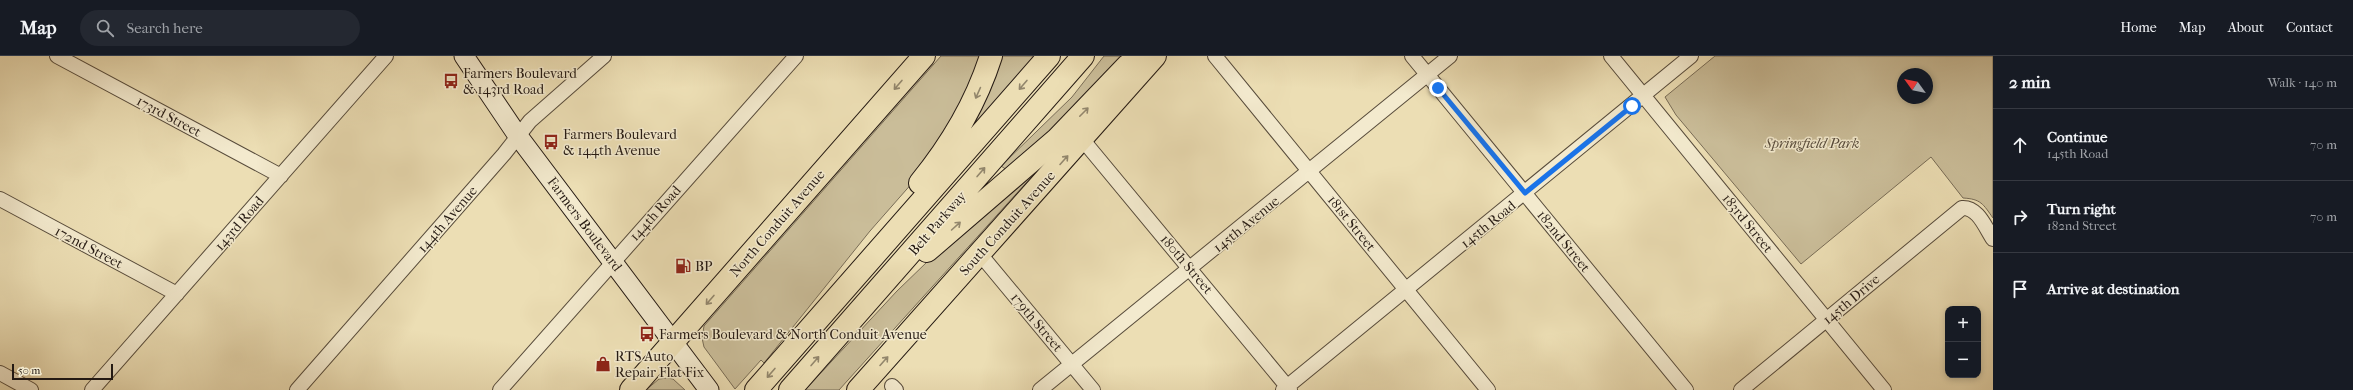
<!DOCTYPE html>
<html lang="en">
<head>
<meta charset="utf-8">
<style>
	body { margin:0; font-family:"IM FELL French Canon",serif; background:#242831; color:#f1f3f6 }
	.controls { position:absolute; right:12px; bottom:12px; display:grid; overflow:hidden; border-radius:8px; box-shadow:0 2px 6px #0003 }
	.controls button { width:36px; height:36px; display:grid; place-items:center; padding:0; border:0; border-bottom:1px solid #363941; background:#171b24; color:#f1f3f6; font:20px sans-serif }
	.compass { position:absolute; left:1897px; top:12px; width:36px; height:36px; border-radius:50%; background:#171b24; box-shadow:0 2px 6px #0003; rotate:303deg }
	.scale { position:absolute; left:12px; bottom:10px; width:101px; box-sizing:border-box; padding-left:4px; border:2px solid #251a13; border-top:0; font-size:11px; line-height:14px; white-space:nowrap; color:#251a13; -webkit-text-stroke:3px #f3eace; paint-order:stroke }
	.stop { position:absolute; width:12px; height:12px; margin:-9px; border:3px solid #1a73e8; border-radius:50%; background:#fff }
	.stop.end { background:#1a73e8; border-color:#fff; box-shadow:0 1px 4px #0008 }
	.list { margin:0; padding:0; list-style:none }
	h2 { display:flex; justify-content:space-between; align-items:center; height:52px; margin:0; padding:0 16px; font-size:17px }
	h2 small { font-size:13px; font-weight:400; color:#9ea1a6 }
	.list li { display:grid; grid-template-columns:26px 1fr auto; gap:12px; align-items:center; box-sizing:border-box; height:72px; padding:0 16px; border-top:1px solid #363941 }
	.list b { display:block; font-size:15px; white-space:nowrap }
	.list p { margin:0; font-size:13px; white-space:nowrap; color:#9ea1a6 }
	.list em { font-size:13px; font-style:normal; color:#9ea1a6 }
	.icon { flex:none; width:22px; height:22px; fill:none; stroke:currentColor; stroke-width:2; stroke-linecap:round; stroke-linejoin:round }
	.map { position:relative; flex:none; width:1993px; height:334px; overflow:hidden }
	header { display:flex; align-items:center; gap:24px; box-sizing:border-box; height:56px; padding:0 20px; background:#171b24; border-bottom:1px solid #363941 }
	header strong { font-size:19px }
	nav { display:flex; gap:22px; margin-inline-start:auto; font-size:14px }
	.search { width:280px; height:36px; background:#242831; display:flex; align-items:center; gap:10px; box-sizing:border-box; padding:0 14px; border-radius:22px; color:#9ea1a6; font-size:15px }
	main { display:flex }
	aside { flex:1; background:#171b24 }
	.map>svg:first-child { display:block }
	.green { fill:#cabd99; stroke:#786c56; fill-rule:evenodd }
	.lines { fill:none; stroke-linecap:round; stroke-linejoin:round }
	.street-casing { stroke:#574b3b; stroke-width:16 }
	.secondary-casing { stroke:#251a13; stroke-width:21 }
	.primary-casing { stroke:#251a13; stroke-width:24 }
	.highway-casing { stroke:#251a13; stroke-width:24 }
	.street { stroke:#f3eace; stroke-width:14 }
	.secondary { stroke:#f3eace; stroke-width:19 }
	.primary { stroke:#ecdeb4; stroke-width:22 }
	.highway { stroke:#ecdeb4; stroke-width:22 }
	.oneway { stroke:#92866c }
	.route { stroke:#1a73e8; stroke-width:5 }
	.labels { text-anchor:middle; stroke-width:3; stroke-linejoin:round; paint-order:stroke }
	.poi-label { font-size:14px; fill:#251a13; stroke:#f3eace; text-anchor:start }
	.street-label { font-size:14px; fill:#251a13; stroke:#f3eace }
	.park-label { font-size:14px; font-style:italic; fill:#574b3b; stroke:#f3eace }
</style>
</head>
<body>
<header>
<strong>Map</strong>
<div class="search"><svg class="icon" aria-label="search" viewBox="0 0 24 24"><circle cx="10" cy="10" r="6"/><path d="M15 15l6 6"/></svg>Search here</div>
<nav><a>Home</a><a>Map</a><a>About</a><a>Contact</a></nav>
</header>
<main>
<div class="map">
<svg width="1993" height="334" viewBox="0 0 1993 334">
	<rect width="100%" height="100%" fill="#ecdeb4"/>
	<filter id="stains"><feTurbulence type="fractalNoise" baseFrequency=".005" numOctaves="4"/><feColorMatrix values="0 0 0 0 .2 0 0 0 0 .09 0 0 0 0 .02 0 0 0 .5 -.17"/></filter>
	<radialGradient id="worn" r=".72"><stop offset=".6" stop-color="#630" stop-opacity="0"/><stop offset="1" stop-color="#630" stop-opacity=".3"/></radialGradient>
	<path class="green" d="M941 0H984L975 27 921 117 870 175 764 307 761 304 735 333 704 291 702 282 704 270Z
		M999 0H1036L968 76Z
		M1104 0H1131L1086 48 1007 114 1001 110 1072 41Z
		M1715 0H1993V162C1983 148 1981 143 1963 142L1931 101 1801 208 1676 59 1665 41ZM1903 18H1927V42H1903Z
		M1044 107 839 334H805L897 235 958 176Z
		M667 322 673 323 685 334H646L659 323Z"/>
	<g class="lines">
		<defs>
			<path id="street" d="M57 0 281 120
				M1215 0 1488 334
				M1412 0 1686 334
				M1611 0 1884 334
				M1082 83 1290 334
				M0 143 177 238
				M980 198 1093 334
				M0 317 31 334
				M892 330 896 334
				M92 334 386 0
				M297 334 504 98 530 65 604 0
				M500 334 796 0
				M1040 334 1450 0
				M1283 334 1691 0
				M1741 334 1962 152C1978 151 1985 171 1993 183"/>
			<path id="secondary" d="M464 0 518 80 709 334"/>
			<path id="primary" d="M631 334 924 0
				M858 334 1155 0"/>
			<path id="highway" d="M920 127C951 89 976 47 991 0
				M927 195 1057 83 1127 10 1141 0
				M756 334 1049 0
				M790 334 1083 0"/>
		</defs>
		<use href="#street" class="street-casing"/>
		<use href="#secondary" class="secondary-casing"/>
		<use href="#primary" class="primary-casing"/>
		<use href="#highway" class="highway-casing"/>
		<use href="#street" class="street"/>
		<use href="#secondary" class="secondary"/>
		<use href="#primary" class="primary"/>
		<use href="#highway" class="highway"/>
	</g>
	<defs><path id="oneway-shaft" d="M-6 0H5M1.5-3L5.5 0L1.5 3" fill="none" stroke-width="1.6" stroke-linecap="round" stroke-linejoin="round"/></defs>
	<g class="oneway">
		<use href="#oneway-shaft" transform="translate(898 29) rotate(131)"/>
		<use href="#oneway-shaft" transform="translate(1023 29) rotate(131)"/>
		<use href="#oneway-shaft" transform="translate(978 37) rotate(114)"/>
		<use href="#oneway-shaft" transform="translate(1084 56) rotate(-45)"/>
		<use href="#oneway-shaft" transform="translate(1064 104) rotate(-48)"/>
		<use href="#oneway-shaft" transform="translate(981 116) rotate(-49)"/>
		<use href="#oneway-shaft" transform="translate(956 170) rotate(-42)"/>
		<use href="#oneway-shaft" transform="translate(710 244) rotate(131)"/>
		<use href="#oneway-shaft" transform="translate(815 305) rotate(-49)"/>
		<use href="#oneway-shaft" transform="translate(884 305) rotate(-48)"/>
		<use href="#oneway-shaft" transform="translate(771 317) rotate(131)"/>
	</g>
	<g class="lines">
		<path class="route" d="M1438 32 1525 137 1632 50"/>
	</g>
	<defs>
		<symbol id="bus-bare" viewBox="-9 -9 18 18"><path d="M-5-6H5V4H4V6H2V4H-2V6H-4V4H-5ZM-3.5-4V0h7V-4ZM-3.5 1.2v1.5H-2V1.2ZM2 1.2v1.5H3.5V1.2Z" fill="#8f2418" stroke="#f3eace" stroke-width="2.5" paint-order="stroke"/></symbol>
		<symbol id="fuel-bare" viewBox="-9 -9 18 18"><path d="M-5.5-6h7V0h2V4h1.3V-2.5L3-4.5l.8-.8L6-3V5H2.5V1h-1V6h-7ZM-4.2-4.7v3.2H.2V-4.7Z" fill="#8f2418" stroke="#f3eace" stroke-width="2.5" paint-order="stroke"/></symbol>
		<symbol id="shop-bare" viewBox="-9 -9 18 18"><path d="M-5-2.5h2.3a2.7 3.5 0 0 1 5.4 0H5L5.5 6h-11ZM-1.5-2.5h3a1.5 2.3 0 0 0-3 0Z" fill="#8f2418" stroke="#f3eace" stroke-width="2.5" paint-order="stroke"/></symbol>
	</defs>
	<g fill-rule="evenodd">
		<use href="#bus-bare" x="440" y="14" width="22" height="22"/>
		<use href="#bus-bare" x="540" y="75" width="22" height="22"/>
		<use href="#fuel-bare" x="672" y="199" width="22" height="22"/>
		<use href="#bus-bare" x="636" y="267" width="22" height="22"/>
		<use href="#shop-bare" x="592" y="297" width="22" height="22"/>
	</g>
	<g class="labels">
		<g class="poi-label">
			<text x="463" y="22">Farmers Boulevard<tspan x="463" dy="16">&amp; 143rd Road</tspan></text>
			<text x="563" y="83">Farmers Boulevard<tspan x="563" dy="16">&amp; 144th Avenue</tspan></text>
			<text x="695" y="215">BP</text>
			<text x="659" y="283">Farmers Boulevard &amp; North Conduit Avenue</text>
			<text x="615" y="305">RTS Auto<tspan x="615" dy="16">Repair Flat Fix</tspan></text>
		</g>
		<g class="street-label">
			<text transform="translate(169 60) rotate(28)" y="5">173rd Street</text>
			<text transform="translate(655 157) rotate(-48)" y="5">144th Road</text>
			<text transform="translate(447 163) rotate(-49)" y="5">144th Avenue</text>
			<text transform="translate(239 167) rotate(-49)" y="5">143rd Road</text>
			<text transform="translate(777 167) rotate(-49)" y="5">North Conduit Avenue</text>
			<text transform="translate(937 167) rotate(-49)" y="5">Belt Parkway</text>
			<text transform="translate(1007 167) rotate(-48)" y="5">South Conduit Avenue</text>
			<text transform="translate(1352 167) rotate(51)" y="5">181st Street</text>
			<text transform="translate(1748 167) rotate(51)" y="5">183rd Street</text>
			<text transform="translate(585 168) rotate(53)" y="5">Farmers Boulevard</text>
			<text transform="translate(1246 168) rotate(-39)" y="5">145th Avenue</text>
			<text transform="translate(1488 168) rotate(-39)" y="5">145th Road</text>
			<text transform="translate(1564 185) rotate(51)" y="5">182nd Street</text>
			<text transform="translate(89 191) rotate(28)" y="5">172nd Street</text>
			<text transform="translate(1187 208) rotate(50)" y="5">180th Street</text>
			<text transform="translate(1851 243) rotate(-40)" y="5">145th Drive</text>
			<text transform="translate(1037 266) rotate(50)" y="5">179th Street</text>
		</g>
		<g class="park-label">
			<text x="1812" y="92">Springfield Park</text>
		</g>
	</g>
	<rect width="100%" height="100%" filter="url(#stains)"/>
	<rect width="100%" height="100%" fill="url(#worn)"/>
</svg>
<div class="controls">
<button>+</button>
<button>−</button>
</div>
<svg class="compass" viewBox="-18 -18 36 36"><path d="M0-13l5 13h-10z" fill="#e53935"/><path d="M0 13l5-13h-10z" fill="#9ea1a6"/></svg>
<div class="scale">50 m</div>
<div class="stop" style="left:1632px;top:50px"></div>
<div class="stop end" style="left:1438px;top:32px"></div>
</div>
<aside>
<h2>2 min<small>Walk · 140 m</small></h2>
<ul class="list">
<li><svg class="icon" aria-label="ahead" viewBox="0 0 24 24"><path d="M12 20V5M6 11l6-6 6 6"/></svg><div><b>Continue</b><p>145th Road</p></div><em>70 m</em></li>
<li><svg class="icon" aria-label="right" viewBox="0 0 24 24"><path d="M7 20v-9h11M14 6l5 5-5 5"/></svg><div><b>Turn right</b><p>182nd Street</p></div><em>70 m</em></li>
<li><svg class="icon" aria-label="arrive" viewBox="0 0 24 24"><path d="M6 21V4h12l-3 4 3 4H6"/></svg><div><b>Arrive at destination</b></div></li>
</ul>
</aside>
</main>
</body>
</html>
